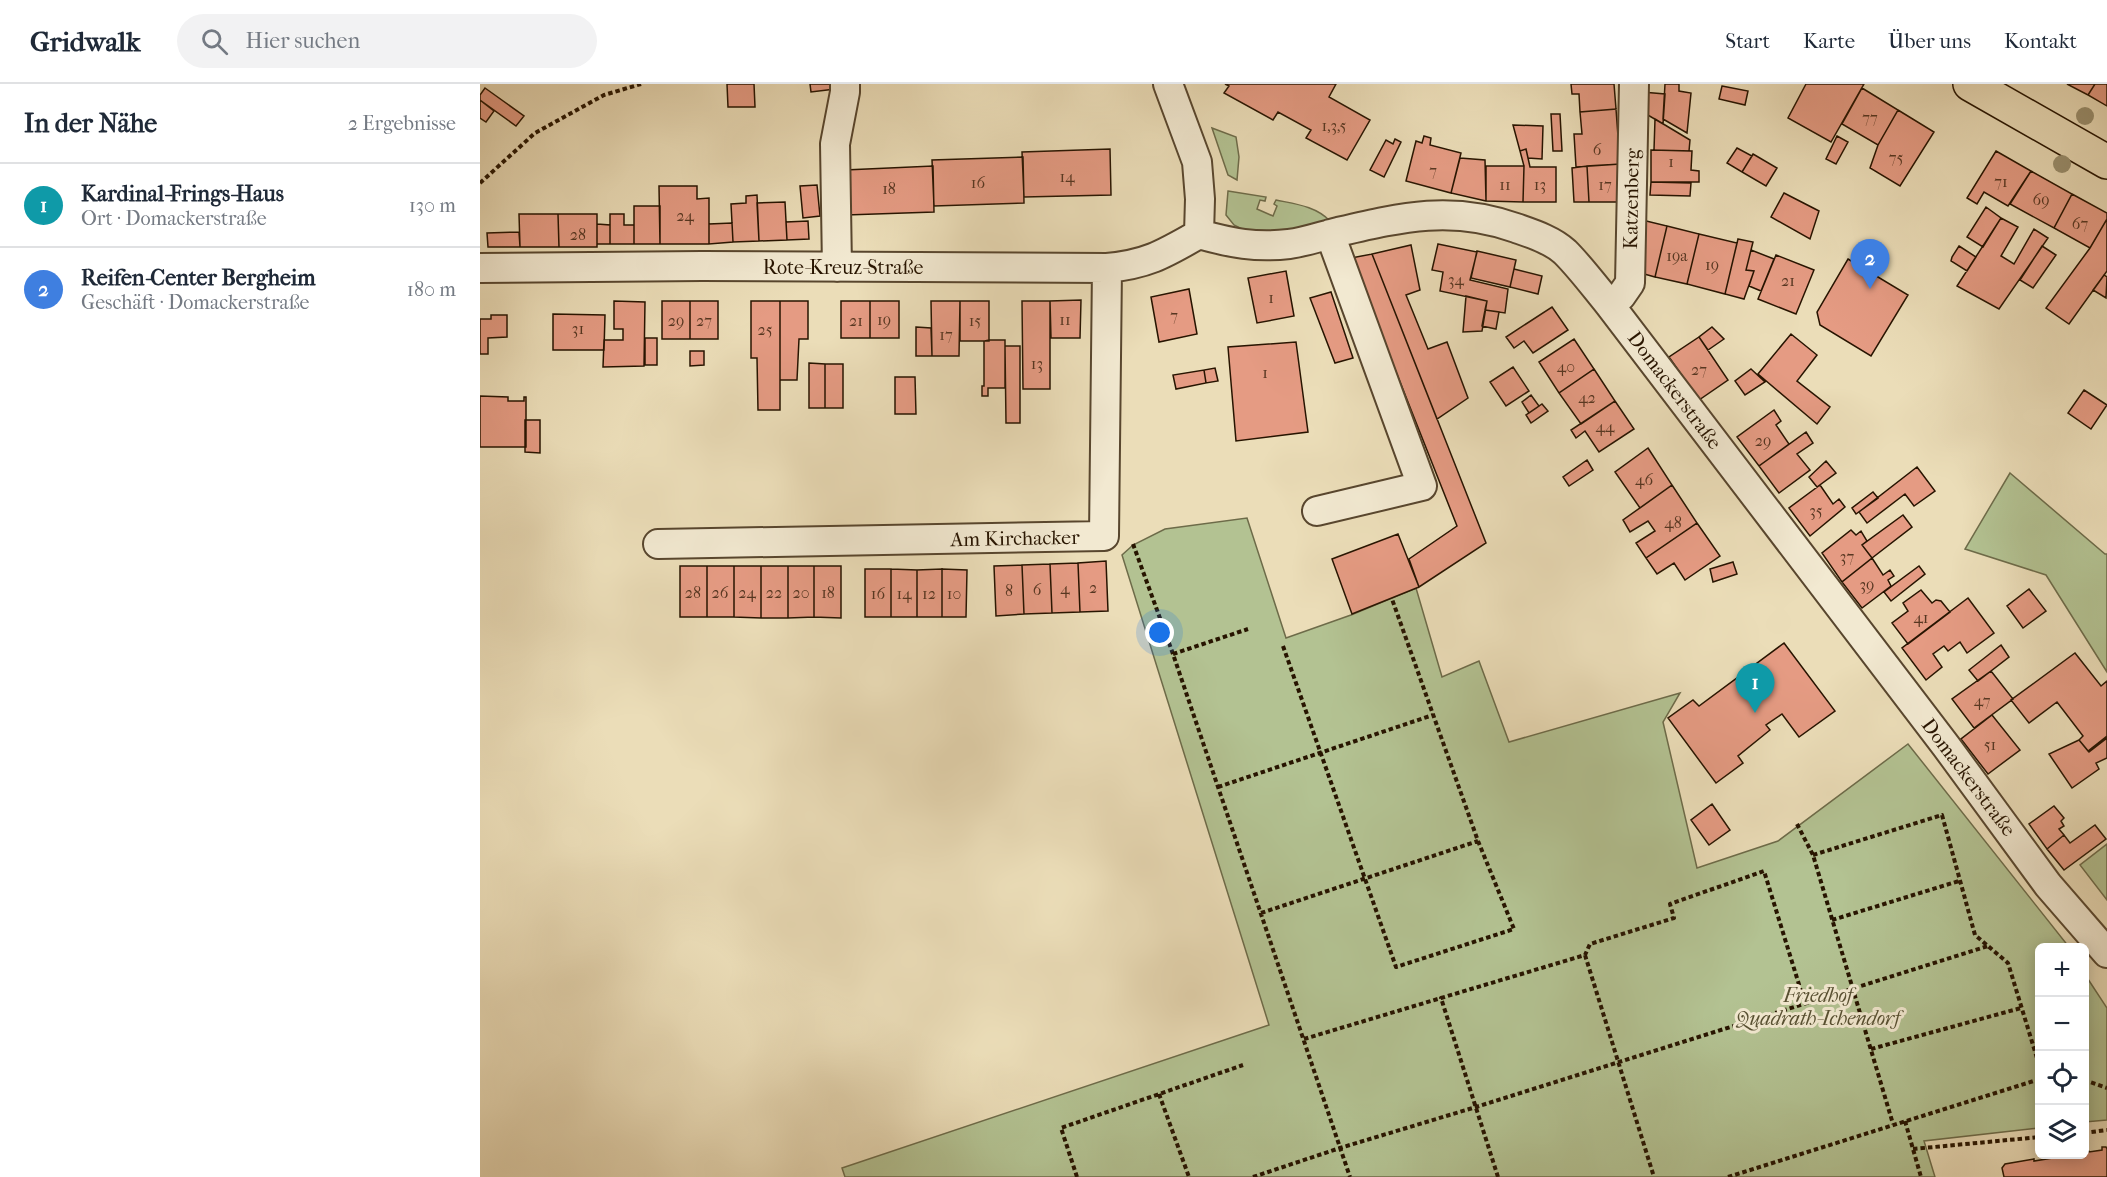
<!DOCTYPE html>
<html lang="de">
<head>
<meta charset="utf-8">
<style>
	body { margin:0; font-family:"IM FELL French Canon",serif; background:#f2f2f3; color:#1f2937 }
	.controls { position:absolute; right:18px; bottom:18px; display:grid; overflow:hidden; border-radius:9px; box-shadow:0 3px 15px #0003 }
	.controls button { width:54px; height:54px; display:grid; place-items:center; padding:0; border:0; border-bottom:2px solid #e0e1e3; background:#fff; color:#1f2937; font:30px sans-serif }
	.you { position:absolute; left:680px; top:549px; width:21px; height:21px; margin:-15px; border:4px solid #fff; border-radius:50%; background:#1a73e8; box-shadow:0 0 0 9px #1a73e833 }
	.badge { display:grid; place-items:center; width:39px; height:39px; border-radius:50%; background:#d93025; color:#fff; font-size:20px; font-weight:700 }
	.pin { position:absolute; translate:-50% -50px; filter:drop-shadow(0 2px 3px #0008) }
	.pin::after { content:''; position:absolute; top:32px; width:21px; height:18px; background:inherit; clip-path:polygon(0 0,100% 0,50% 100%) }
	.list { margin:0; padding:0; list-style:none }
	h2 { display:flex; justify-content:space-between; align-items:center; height:78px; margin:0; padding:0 24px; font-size:26px }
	h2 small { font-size:20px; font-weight:400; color:#747a83 }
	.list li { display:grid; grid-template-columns:39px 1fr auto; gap:18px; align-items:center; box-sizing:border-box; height:84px; padding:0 24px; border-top:2px solid #e0e1e3 }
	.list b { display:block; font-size:22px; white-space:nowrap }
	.list p { margin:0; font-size:20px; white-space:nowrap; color:#747a83 }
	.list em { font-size:20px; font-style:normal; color:#747a83 }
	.icon { flex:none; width:33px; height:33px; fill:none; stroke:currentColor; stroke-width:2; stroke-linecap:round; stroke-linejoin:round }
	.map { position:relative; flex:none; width:1627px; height:1093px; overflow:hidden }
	header { display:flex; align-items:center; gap:36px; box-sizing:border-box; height:84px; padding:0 30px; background:#fff; border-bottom:2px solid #e0e1e3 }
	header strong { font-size:28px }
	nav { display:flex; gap:33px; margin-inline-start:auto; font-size:21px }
	.search { width:420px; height:54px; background:#f2f2f3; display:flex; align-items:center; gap:15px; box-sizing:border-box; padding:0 21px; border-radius:33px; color:#747a83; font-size:22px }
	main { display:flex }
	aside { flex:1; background:#fff }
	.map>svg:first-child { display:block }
	.green { fill:#b3c292; stroke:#6d6b49; stroke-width:1.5 }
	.building { fill:#e59b83; stroke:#271400; stroke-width:1.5 }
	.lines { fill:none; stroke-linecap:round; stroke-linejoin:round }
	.minor-casing { stroke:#58462e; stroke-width:32 }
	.major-casing { stroke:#271400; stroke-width:36 }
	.path { stroke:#271400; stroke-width:4; stroke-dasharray:4.5 3; stroke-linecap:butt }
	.minor { stroke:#f2e9d1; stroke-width:28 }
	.major { stroke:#ebddb8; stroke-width:33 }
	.tree { fill:#9a906f }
	.labels { text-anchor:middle; stroke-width:6; stroke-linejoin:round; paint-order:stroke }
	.number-label { font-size:16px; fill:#563621 }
	.street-label { font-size:20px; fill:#271400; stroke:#f2e9d1 }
	.park-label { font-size:20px; font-style:italic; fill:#585133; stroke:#f2e9d1 }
</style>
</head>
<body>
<header>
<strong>Gridwalk</strong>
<div class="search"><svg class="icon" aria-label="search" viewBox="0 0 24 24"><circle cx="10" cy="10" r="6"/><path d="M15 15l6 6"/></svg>Hier suchen</div>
<nav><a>Start</a><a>Karte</a><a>Über uns</a><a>Kontakt</a></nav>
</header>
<main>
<aside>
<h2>In der Nähe<small>2 Ergebnisse</small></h2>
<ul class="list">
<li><span class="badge" style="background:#0f9aa8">1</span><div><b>Kardinal-Frings-Haus</b><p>Ort · Domackerstraße</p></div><em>130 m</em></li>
<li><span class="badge" style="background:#3f7fe0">2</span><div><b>Reifen-Center Bergheim</b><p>Geschäft · Domackerstraße</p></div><em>180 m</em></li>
</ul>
</aside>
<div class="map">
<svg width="1627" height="1093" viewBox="0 0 1627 1093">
	<rect width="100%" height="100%" fill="#ebddb8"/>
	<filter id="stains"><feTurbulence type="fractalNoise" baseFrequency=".00333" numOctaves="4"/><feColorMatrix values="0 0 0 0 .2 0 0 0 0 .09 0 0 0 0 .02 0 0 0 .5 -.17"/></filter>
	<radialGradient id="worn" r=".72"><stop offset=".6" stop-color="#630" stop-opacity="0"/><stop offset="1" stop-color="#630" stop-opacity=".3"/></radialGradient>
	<path class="green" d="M732 44 756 53 759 73 757 96 748 91Z
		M748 107 786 113 785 117 780 116 777 125 793 132 797 122 794 120 796 116C815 120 836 122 850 137L807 147 764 146 754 141 746 131Z
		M1530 389 1625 470H1627V588L1566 491 1485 465Z
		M767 434 806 554 871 531 936 504 962 593 999 577 1029 658 1200 609 1183 638 1217 784 1298 757 1428 660 1589 863 1560 864 1559 1044 1444 1057 1455 1093H365L362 1084 789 941 642 471 653 461 685 445Z
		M1627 760V816L1600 781Z
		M1604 889 1627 924V1036L1605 1038Z"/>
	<path class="building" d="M247 0H274L275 23H248Z
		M330 0H355V5L331 8Z
		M745 0H856L849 13 890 36 867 76 826 54 831 46 798 28 793 36 744 9 749 2Z
		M1091 0H1134L1136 25 1100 28 1099 10H1092Z
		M1185 0H1199V7L1211 9 1207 49 1183 35Z
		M1326 0H1384L1351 58 1308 34Z
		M1587 0H1615L1608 11Z
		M1615 0H1627V22L1608 11Z
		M1242 2 1268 7 1265 21 1239 15Z
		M5 4 44 32 36 42 0 16V11Z
		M1382 4 1418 26 1398 61 1362 40Z
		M1162 8 1185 10 1183 40 1161 27Z
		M0 16 14 27 6 38 0 34Z
		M1136 25 1140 80 1096 83 1094 50H1102L1100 28Z
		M1418 26 1454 48 1420 102 1390 84 1398 61Z
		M1071 30H1080L1082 67H1073Z
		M1175 35 1210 56 1209 67 1174 66Z
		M1033 41 1063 42 1062 75 1048 74 1046 65 1040 67Z
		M944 52 951 54 950 61 981 69 971 109 926 97 936 57 942 59Z
		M1357 52 1368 58 1356 80 1346 75Z
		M915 55 921 58 904 93 890 86 906 56 913 60Z
		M1257 64 1272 72 1262 88 1247 79Z
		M630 65 631 111 544 113 542 68Z
		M1046 65 1050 83H1076V118H1043L1044 82 1040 67Z
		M1171 66 1212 67 1211 86 1219 87V98H1171Z
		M1516 67 1551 87 1528 122 1504 108 1497 120 1487 114Z
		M1273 70 1297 84 1286 102 1262 88Z
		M543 73 544 119 454 122 452 76Z
		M980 74 1005 76 1006 117 971 109Z
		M1140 80 1144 118H1109L1107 82Z
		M453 82 454 128 366 131 365 86Z
		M1006 82H1044L1043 118 1006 117Z
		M1107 82 1109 118H1094L1092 84Z
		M1551 87 1592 110 1574 144 1530 120Z
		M1171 98 1211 99 1210 112 1170 111Z
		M337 101 340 132 323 134 320 102Z
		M179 102H217V115L229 114V160H180Z
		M1304 109 1339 127 1330 155 1291 133Z
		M1592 110 1627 129V135L1610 164 1574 144Z
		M277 111 279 157 253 158 251 120 266 119V112Z
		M305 118 307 156 279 157 277 119Z
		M154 122H180V160H154Z
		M1506 123 1521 134 1503 163 1487 153Z
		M39 130H78L79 163H40Z
		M78 130H117V163H79Z
		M130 130H144V141H154V160H130Z
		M1521 134 1538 143 1521 172 1534 180 1554 145 1568 154 1519 225 1477 202Z
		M1158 135 1187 142 1175 193 1157 188Z
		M1627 135V187L1589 240 1566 224 1610 164Z
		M328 137 329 155 307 156 306 138Z
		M252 139 253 158 229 160V140Z
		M117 140 130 141V160H117Z
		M1187 142 1219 150 1207 200 1175 193Z
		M39 148 40 163H8L7 149Z
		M1219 150 1257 159 1245 210 1207 200Z
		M1258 155 1273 158 1266 186 1274 187 1264 215 1245 210Z
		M958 160 997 168 990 196 1028 205 1025 229 1005 226 1007 217 960 207 963 188 952 186Z
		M931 161 940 206 926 211 948 265 967 258 988 314 957 335 892 170Z
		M1479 162 1496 173 1487 187 1471 177 1472 173Z
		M1562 162 1576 171 1553 204 1540 196Z
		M1271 166 1294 175 1281 207 1269 202 1274 187 1266 186Z
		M997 167 1036 176 1030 203 991 194Z
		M892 170 1006 459 939 503 929 475 977 442 871 174Z
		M1296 171 1334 186 1316 230 1278 215Z
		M1368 175 1428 211 1391 272 1340 241 1337 228Z
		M1034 185 1062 192 1058 210 1030 203Z
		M806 187 814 232 777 239 768 194Z
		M1624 191 1627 193 1626 214 1613 206Z
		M709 205 717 250 679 258 671 213Z
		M851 208 873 274 855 279 830 214Z
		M986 212 1007 217 1002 247 983 248Z
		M601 216 600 254H571L570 217Z
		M134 217 165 218 164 282 123 283 124 256H143V245H134Z
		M182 217H210V255H182Z
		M210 217H238V255H210Z
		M271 217H300V326H278L277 274H271Z
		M300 217H328V255H319L317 296H300Z
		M361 217H390V254H361Z
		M390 217H419V254H390Z
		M451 217H480L479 272H452Z
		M480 217H509V257H480Z
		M542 217H570V305H543Z
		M1072 223 1088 246 1053 269 1044 257 1034 264 1026 253Z
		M1005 226 1019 228 1016 245 1002 242Z
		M73 230 125 231 124 266H73Z
		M11 231H27V253L8 254V270H0V235H11Z
		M436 243 451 244 452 272H436Z
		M1232 243 1244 255 1228 266 1219 253Z
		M1311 250 1337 271 1317 297 1350 323 1337 340 1278 290Z
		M1219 253 1248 296 1219 316 1189 273Z
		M165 254H177V281H165Z
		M1094 255 1114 285 1079 309 1059 278Z
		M509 256H525V304H508V312H502V302H504V257Z
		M816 258 828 348 756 357 748 263Z
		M525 262H540V339H526Z
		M210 267H224V281L210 282Z
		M329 279 345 280V324H329Z
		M345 280H363V324H345Z
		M1033 283 1049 307 1026 322 1010 298Z
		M735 284 738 297 726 299 724 286Z
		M1114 285 1135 317 1101 340 1079 309Z
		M1271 285 1285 298 1265 311 1255 297Z
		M724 286 726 299 696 305 693 291Z
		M415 293H435L436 330H415Z
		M1604 306 1627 321 1611 345 1588 329Z
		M1051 311 1059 322 1049 329 1042 318Z
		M0 312 28 313V317H44V313H46V363H0Z
		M1135 317 1154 345 1119 368 1105 347 1096 354 1091 346Z
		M1062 320 1068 327 1051 339 1046 331Z
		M1294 326 1301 337 1296 341 1309 360 1279 382 1257 353Z
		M45 336H60V369L45 368Z
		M1326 348 1333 359 1317 370 1330 386 1299 409 1279 382Z
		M1168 364 1192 401 1160 424 1135 388Z
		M1107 376 1113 386 1089 402 1083 393Z
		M1346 377 1356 389 1337 403 1329 393Z
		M1437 383 1455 407 1434 422 1425 410 1387 439 1379 428Z
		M1192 401 1217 439 1166 474 1156 459 1175 447 1168 437 1150 448 1143 436Z
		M1340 401 1353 420 1359 415 1365 423 1330 452 1309 424Z
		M1393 408 1398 414 1376 430 1372 424Z
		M1423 431 1432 443 1392 474 1382 461Z
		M1217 439 1240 472 1205 496 1194 479 1177 490 1166 474Z
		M1371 446 1376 451 1381 447 1387 457 1382 461 1392 474 1362 498 1342 469Z
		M918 450 939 503 872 530 852 475Z
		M1392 474 1403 491 1410 486 1414 492 1408 496 1411 502 1382 524 1362 498Z
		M626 477 628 527 600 528 598 479Z
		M1253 478 1257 490 1233 498 1230 485Z
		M598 479 600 528 572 529 570 480Z
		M570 480 572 529 544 530 542 481Z
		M542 481 544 530 516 532 514 482Z
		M200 482H227V533H200Z
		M227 482H254V533H227Z
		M254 482H281V534L254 533Z
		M281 482H308V534H281Z
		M308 482H334V533L308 534Z
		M334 482H361V534L334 533Z
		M1439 482 1445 490 1411 517 1404 508Z
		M385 485H411V533H385Z
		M411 485 437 486V533H411Z
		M462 485V533H437V486Z
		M462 485 487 486 486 533H462Z
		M1549 505 1566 527 1543 544 1527 522Z
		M1441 506 1452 519 1456 516 1461 517 1470 528 1428 560 1412 539 1428 527 1423 519Z
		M1488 514 1514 549 1487 569 1480 558 1468 567 1464 562 1453 570 1462 583 1446 596 1422 564Z
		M1304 559 1355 627 1319 653 1302 630 1286 641 1290 646 1258 672 1263 679 1236 699 1188 634 1213 616 1219 622Z
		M1521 561 1529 573 1498 597 1489 586Z
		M1595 569 1621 602 1627 597V652L1608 667 1599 656 1603 652 1577 618 1549 639 1531 616Z
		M1511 587 1533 615 1494 644 1472 615Z
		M1512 631 1540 666 1508 690 1481 655Z
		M1627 654V674L1616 679 1619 685 1592 704 1569 670 1599 656 1609 668Z
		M1232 720 1250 746 1229 761 1211 736Z
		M1574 722 1584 734 1581 737 1584 742 1579 745 1584 751 1567 765 1549 740Z
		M1615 741 1626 755 1584 786 1567 765 1584 751 1590 759Z
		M1622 1063H1626L1627 1065V1093H1524L1522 1084 1525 1080 1554 1075V1077L1572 1074V1071H1575L1576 1074 1589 1070H1604L1605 1066 1608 1065 1609 1068 1622 1066Z"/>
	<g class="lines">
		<defs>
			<path id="minor" d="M688 0 717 78 720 115 719 150C751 159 776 164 809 160 825 158 842 152 858 148 922 133 972 121 1036 144 1053 150 1072 156 1085 168 1101 184 1115 203 1129 220L1466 662 1568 801 1627 869
				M357 183 355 60 365 8V0
				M0 184 222 182 627 184C668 180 684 170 719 150
				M1129 220 1141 212 1150 199 1154 0
				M837 427 942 402 850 150
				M178 460 624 452 627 184"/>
			<path id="major" d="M1490 0 1627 78"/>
		</defs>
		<use href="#minor" class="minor-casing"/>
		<use href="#major" class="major-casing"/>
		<path class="path" d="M0 99 55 49 124 11 161 0
			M653 460 693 570 870 1093
			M803 562 916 883 1034 845 998 757 912 515
			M693 570 768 545
			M738 703 953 631
			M1317 740 1333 771 1413 1040
			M1333 771 1462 731 1495 851 1528 879 1560 984
			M781 829 998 757
			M1352 836 1479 797
			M1105 871 1174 1093
			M824 955 961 914
			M1391 965 1541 924
			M1604 996 1627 1004
			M679 1010 709 1093
			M1425 1037 1441 1093
			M1604 1049 1627 1046
			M1433 1065 1560 1053
			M597 1093 581 1044 763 981
			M773 1093 860 1064 996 1023 1508 862
			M1018 1093 961 914 1105 871 1110 860 1194 834 1190 820 1284 787 1325 920
			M1248 1093 1560 995"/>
		<use href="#minor" class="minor"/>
		<use href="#major" class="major"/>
	</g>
	<g class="tree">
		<circle cx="1605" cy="32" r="9"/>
		<circle cx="1582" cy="80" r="9"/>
	</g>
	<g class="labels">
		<g class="number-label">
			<text x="1390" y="39">77</text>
			<text x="854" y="47">1,3,5</text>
			<text x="1117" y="71">6</text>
			<text x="1416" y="79">75</text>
			<text x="1191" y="83">1</text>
			<text x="953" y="92">7</text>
			<text x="587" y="98">14</text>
			<text x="1521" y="103">71</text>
			<text x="498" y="104">16</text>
			<text x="1025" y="106">11</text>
			<text x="1060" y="106">13</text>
			<text x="1125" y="106">17</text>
			<text x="409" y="110">18</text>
			<text x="1561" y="121">69</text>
			<text x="205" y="137">24</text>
			<text x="1600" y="145">67</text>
			<text x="98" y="156">28</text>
			<text x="1197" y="177">19a</text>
			<text x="1232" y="186">19</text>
			<text x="976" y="201">34</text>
			<text x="1308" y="202">21</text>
			<text x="791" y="219">1</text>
			<text x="694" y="237">7</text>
			<text x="404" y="241">19</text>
			<text x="585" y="241">11</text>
			<text x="196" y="242">29</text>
			<text x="224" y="242">27</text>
			<text x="376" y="242">21</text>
			<text x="495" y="242">15</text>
			<text x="98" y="250">31</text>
			<text x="285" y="251">25</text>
			<text x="466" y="256">17</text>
			<text x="557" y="285">13</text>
			<text x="1086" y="288">40</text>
			<text x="1219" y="291">27</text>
			<text x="785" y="294">1</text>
			<text x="1107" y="319">42</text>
			<text x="1125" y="348">44</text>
			<text x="1283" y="362">29</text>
			<text x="1164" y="401">46</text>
			<text x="1336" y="432">35</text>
			<text x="1193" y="444">48</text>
			<text x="1367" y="478">37</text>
			<text x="1387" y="506">39</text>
			<text x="613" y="509">2</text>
			<text x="585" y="510">4</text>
			<text x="557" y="511">6</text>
			<text x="529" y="512">8</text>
			<text x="213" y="514">28</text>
			<text x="240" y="514">26</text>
			<text x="267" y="514">24</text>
			<text x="294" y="514">22</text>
			<text x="321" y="514">20</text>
			<text x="348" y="514">18</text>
			<text x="398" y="515">16</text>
			<text x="424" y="515">14</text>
			<text x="449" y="515">12</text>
			<text x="474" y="515">10</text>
			<text x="1441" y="539">41</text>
			<text x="1502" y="622">47</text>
			<text x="1510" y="666">51</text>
		</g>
		<g class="street-label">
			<text transform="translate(1151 115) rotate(-89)" y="7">Katzenberg</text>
			<text x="363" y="190">Rote-Kreuz-Straße</text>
			<text transform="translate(1195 306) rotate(53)" y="7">Domackerstraße</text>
			<text transform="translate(535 454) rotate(-1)" y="7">Am Kirchacker</text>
			<text transform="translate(1489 693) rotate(53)" y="7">Domackerstraße</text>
		</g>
		<g class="park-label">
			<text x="1338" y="918">Friedhof<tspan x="1338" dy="23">Quadrath-Ichendorf</tspan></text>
		</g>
	</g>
	<rect width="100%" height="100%" filter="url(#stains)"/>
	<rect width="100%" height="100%" fill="url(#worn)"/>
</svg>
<div class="controls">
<button>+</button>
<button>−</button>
<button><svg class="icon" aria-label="locate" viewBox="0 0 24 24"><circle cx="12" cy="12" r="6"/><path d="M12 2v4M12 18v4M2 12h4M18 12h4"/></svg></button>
<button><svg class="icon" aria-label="layers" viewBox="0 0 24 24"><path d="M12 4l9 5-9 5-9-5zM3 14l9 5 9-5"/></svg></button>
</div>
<div class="you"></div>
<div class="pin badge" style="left:1275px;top:629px;background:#0f9aa8">1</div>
<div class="pin badge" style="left:1390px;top:205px;background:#3f7fe0">2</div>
</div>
</main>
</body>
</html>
